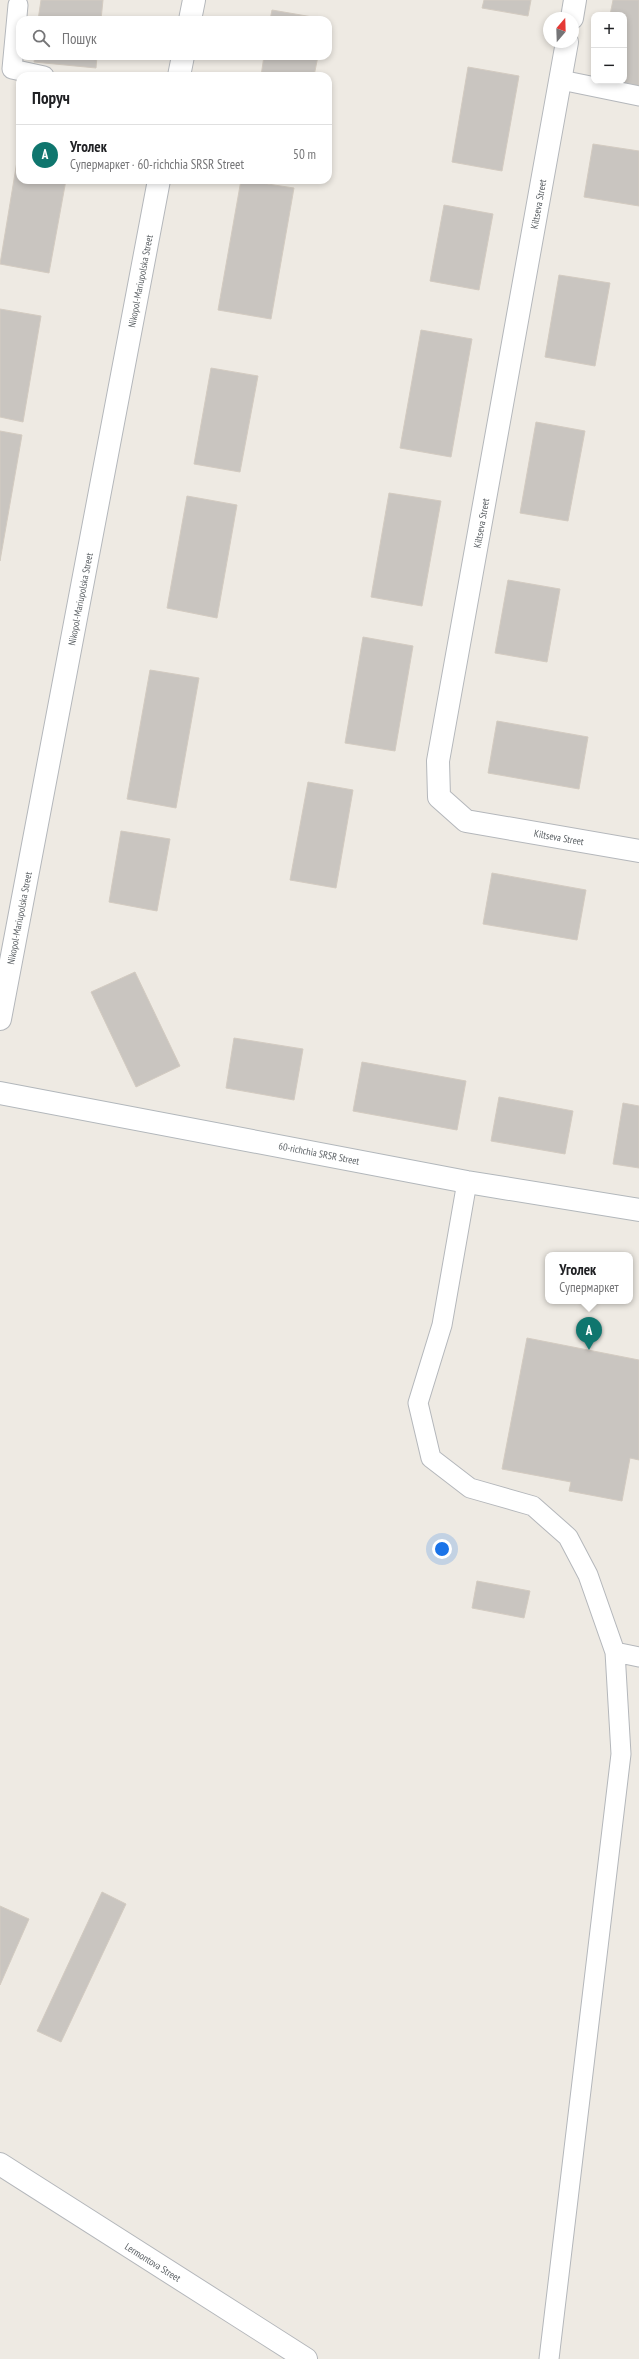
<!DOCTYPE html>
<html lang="uk">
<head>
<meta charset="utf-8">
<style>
	body { margin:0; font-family:"PT Sans Narrow",sans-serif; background:#f6f6f6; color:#202124 }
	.controls { position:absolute; right:12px; top:12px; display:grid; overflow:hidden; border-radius:8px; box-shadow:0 2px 6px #0003 }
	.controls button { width:36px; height:36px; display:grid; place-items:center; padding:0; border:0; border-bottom:1px solid #e0e0e0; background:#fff; color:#202124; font:20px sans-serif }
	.compass { position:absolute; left:543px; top:12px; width:36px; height:36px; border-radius:50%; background:#fff; box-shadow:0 2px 6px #0003; rotate:19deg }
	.you { position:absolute; left:442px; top:1549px; width:14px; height:14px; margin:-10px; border:3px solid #fff; border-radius:50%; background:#1a73e8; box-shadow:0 0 0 6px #1a73e833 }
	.badge { display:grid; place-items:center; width:26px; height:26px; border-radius:50%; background:#0f766e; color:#fff; font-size:13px; font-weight:700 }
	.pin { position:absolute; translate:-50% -33px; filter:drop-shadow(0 1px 2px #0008) }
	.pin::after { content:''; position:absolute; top:21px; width:14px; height:12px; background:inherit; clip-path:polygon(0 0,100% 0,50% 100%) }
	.popup { position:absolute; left:545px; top:1252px; width:88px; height:52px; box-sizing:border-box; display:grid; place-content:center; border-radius:8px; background:#fff; filter:drop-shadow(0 1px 3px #0005); font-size:13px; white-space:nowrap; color:#757577 }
	.popup b { font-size:15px; color:#202124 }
	.popup::after { content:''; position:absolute; left:50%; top:100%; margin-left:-8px; border:8px solid transparent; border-top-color:#fff }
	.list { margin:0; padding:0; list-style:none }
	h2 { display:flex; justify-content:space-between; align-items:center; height:52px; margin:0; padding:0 16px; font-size:17px }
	h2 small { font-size:13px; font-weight:400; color:#757577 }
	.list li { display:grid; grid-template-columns:26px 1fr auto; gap:12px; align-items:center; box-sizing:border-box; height:60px; padding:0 16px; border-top:1px solid #e0e0e0 }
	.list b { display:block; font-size:15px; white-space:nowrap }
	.list p { margin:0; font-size:13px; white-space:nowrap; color:#757577 }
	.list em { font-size:13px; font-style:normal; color:#757577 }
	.icon { flex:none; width:22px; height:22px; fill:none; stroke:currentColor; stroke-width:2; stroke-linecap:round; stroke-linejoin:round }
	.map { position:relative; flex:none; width:639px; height:2359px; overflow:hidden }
	.search { position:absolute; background:#fff; box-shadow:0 2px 6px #0003; left:16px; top:16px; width:316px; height:44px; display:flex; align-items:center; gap:10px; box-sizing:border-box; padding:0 14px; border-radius:12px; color:#757577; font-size:15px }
	.panel { position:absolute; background:#fff; box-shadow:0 2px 6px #0003; left:16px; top:72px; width:316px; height:112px; border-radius:12px }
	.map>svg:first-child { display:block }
	.building { fill:#c9c5c0; stroke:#d3cbc1 }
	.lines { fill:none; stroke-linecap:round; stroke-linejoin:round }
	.lane-casing { stroke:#b4b7bb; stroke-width:21 }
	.street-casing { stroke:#b4b7bb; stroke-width:24 }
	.secondary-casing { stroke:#b2b7bb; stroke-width:24 }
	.lane { stroke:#fff; stroke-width:19 }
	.street { stroke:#fff; stroke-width:22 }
	.secondary { stroke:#fff; stroke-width:22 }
	.labels { text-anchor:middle; stroke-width:3; stroke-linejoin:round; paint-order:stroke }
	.street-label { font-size:10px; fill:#5b6064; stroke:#fff }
</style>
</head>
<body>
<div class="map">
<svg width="639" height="2359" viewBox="0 0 639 2359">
	<rect width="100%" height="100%" fill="#eeeae3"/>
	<path class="building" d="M41 0H103L101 20H38Z
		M484 0H531L528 16 482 8Z
		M613 0H639V86L612 81H624V15H610Z
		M272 10 324 19V20H270Z
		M35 56H97L96 68 34 62Z
		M264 56H318L314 76H261Z
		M468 67 519 76 502 171 452 162Z
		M20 143V180H66L49 273 0 264Z
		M593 144 639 151V206L584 197Z
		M241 180 294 188 271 319 218 310Z
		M444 205 493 214 479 290 430 281Z
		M559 275 610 283 595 366 545 357Z
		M0 309 41 316 23 422 0 417Z
		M421 330 472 339 451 457 400 448Z
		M211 368 258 376 240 472 194 464Z
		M536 422 585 431 568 521 520 513Z
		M0 431 22 435 0 561Z
		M389 493 441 501 422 606 371 597Z
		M187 496 237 505 217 618 167 608Z
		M508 580 560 589 547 662 495 653Z
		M363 637 413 646 395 751 345 743Z
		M150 670 199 678 176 808 127 799Z
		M497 721 588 737 579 789 488 773Z
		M308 782 353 790 336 888 290 880Z
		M121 831 170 839 157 911 109 902Z
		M492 873 586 890 577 940 483 924Z
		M135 972 180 1066 136 1087 91 992Z
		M234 1038 303 1049 294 1100 226 1088Z
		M362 1062 466 1081 457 1130 353 1111Z
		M499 1097 573 1111 565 1154 491 1141Z
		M623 1103 639 1106V1168L613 1164Z
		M527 1338 639 1360V1460L630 1458 622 1501 569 1491 571 1482 502 1469Z
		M477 1581 530 1591 524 1618 472 1608Z
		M102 1892 126 1904 61 2042 37 2031Z
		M0 1906 29 1919 0 1985Z"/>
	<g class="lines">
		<defs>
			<path id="lane" d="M18 5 12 69 44 76
				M561 80 639 96
				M467 1182 442 1325 418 1403 431 1458 470 1488 533 1506 568 1537 588 1575 615 1652 621 1754 549 2359
				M615 1652 639 1657"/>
			<path id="street" d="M572 18 575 0
				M190 20 194 0
				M567 42 438 761 439 797 466 821 639 851
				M179 76 183 56
				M0 1019 159 180
				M0 2164 306 2359"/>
			<path id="secondary" d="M0 1093 467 1182 639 1210"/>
		</defs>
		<use href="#lane" class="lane-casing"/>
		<use href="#street" class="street-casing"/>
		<use href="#secondary" class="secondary-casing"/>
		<use href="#lane" class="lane"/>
		<use href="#street" class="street"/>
		<use href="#secondary" class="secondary"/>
	</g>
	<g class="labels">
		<g class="street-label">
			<text transform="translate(538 204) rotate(-80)" y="4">Kiltseva Street</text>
			<text transform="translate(140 281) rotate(-79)" y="4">Nikopol-Mariupolska Street</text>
			<text transform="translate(481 523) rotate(-80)" y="4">Kiltseva Street</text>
			<text transform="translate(80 599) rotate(-79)" y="4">Nikopol-Mariupolska Street</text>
			<text transform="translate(559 837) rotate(10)" y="4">Kiltseva Street</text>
			<text transform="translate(19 918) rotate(-79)" y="4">Nikopol-Mariupolska Street</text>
			<text transform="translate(319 1153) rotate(11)" y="4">60-richchia SRSR Street</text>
			<text transform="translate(153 2262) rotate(32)" y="4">Lermontova Street</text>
		</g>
	</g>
</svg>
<div class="controls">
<button>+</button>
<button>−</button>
</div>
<svg class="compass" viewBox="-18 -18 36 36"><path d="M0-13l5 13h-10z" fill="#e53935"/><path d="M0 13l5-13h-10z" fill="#757577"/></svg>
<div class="you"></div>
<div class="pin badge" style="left:589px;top:1350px">A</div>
<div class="popup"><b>Уголек</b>Супермаркет</div>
<div class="search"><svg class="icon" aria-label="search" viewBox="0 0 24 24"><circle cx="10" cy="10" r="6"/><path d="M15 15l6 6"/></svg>Пошук</div>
<section class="panel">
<h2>Поруч<small></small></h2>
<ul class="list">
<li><span class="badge">A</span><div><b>Уголек</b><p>Супермаркет · 60-richchia SRSR Street</p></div><em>50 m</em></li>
</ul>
</section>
</div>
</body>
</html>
